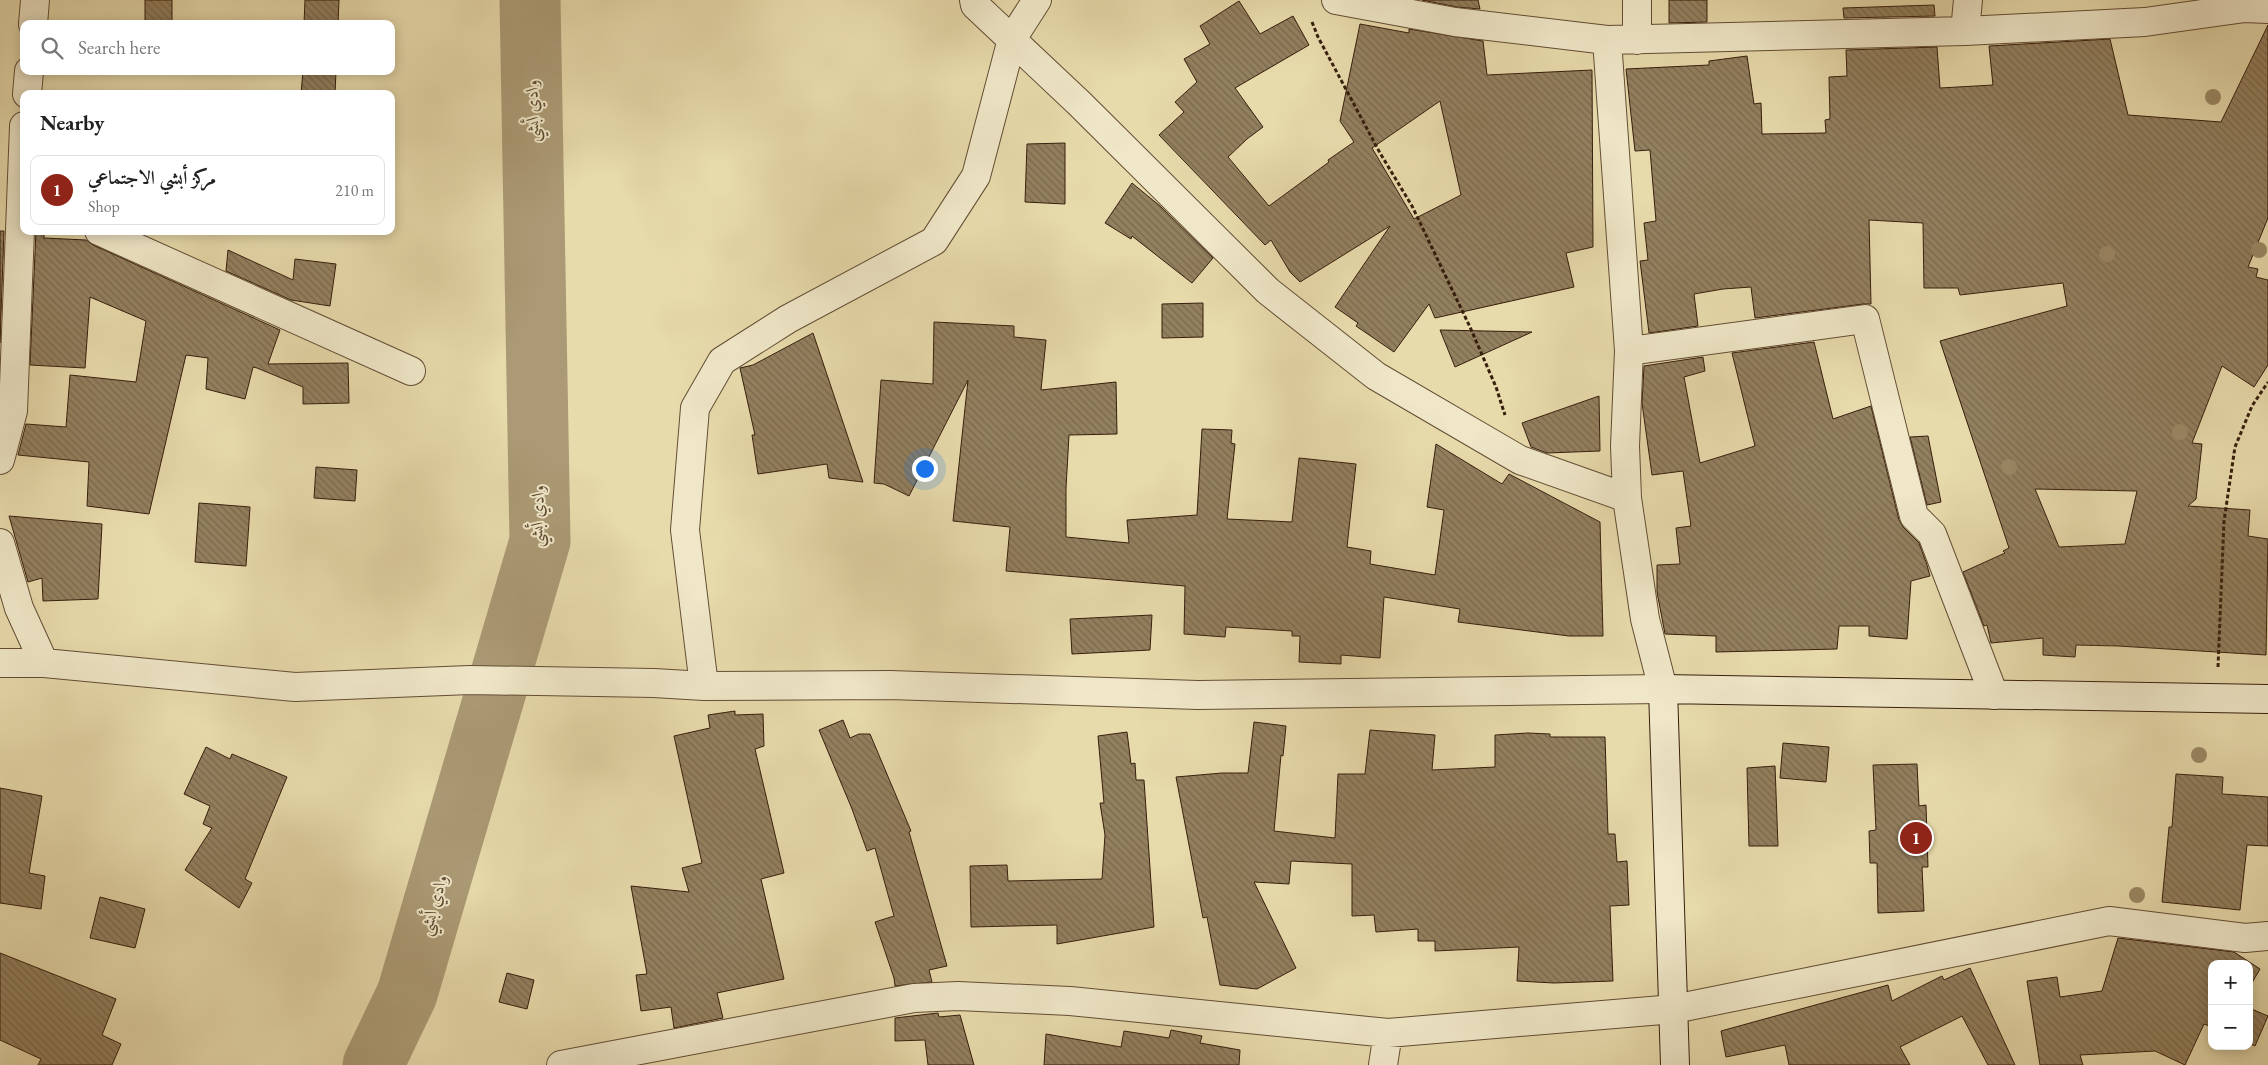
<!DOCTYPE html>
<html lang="en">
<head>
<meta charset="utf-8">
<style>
	body { margin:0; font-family:"EB Garamond",Amiri,serif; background:#f2f2f2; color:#222 }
	.controls { position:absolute; right:15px; bottom:15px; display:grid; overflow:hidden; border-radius:10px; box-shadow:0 2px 12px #0003 }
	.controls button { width:45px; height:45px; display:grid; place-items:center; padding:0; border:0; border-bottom:1px solid #e0e0e0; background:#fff; color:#222; font:25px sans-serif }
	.you { position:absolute; left:924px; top:468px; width:18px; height:18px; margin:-12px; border:4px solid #fff; border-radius:50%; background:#1a73e8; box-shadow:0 0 0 8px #1a73e833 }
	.badge { display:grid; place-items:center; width:32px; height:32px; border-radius:50%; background:#8f2418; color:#fff; font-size:16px; font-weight:700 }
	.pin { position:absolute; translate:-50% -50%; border:2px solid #fff; box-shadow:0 1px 5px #0006 }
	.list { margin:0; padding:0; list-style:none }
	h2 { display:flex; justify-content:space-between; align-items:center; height:65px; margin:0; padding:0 20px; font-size:21px }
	h2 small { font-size:16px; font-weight:400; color:#767676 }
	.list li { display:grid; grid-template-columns:32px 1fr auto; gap:15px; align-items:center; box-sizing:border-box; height:70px; margin:0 10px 10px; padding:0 10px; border:1px solid #e0e0e0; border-radius:10px }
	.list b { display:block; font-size:19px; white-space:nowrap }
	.list p { margin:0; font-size:16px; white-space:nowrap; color:#767676 }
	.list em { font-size:16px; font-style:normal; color:#767676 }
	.icon { flex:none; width:28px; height:28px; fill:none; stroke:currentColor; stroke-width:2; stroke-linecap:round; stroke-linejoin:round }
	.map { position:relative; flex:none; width:2268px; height:1065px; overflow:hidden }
	.search { position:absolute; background:#fff; box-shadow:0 2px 12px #0003; left:20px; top:20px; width:375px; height:55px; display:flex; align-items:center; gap:12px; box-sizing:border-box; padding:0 18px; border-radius:10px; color:#767676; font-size:19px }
	.panel { position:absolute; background:#fff; box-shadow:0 2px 12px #0003; left:20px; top:90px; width:375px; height:145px; border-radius:10px }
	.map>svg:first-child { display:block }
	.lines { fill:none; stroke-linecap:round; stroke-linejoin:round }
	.river { stroke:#ab9a75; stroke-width:61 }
	.building { fill:url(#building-back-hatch); stroke:#371e0d; fill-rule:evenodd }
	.street-casing { stroke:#634d34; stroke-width:30 }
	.secondary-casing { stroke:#371e0d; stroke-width:30 }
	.path { stroke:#371e0d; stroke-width:3; stroke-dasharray:4 2.5; stroke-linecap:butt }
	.street { stroke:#efe7c8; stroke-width:28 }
	.secondary { stroke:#efe7c8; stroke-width:28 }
	.tree { fill:#9b8866 }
	.labels { text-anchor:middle; stroke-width:4; stroke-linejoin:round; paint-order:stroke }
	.water-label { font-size:18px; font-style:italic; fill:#604931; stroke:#efe7c8 }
</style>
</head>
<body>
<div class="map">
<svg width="2268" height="1065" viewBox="0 0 2268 1065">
	<defs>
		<pattern id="building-back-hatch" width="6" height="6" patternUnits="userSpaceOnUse" patternTransform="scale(1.25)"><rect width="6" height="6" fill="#93805f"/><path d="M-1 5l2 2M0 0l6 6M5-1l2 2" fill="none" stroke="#79684d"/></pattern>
	</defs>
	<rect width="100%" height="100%" fill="#e7daab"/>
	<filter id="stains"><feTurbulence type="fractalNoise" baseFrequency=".004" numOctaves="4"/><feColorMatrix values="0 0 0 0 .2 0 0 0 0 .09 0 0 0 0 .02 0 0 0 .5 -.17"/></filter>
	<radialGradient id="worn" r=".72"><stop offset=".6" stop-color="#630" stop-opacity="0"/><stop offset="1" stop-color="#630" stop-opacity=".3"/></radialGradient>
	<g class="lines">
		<path class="river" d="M373 1065 407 994 540 541 530 0"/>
	</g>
	<path class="building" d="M145 0H172V24H145Z
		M305 0H339L338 24H304Z
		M1422 0H1478L1480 9 1457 7Z
		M1669 0H1707V22L1669 23Z
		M1239 1 1260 34 1293 16 1309 45 1235 88 1263 127 1247 139 1228 157 1269 206 1329 162 1328 160 1354 142 1340 121 1360 24 1409 33V29L1483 41 1487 75 1592 70 1593 247 1566 253 1574 287 1435 318 1429 304 1394 352 1356 326 1358 323 1335 307 1390 226 1300 282 1290 272 1271 240 1265 245 1159 135 1184 112 1175 102 1197 82 1184 59 1210 44 1200 26ZM1440 101 1461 195 1414 219 1372 148Z
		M1934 5 1935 16 1844 18 1843 8Z
		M2268 25V218L2248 267 2258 269 2256 277 2268 280V365L2254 387 2222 366 2192 443 2202 444 2196 499 2188 506 2250 510 2248 536 2268 539 2266 655 2118 646 2076 645 2075 657 2043 655V638L1991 643 1987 625 1984 626 1963 572 2005 553 2003 551 2009 548 1940 341 2067 306 2063 283 1960 295 1958 288H1924L1923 223 1869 220 1871 304H1863L1755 318 1751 287 1723 289 1694 294 1698 326 1649 333 1640 261 1648 260 1644 223 1656 221 1650 150 1635 151 1626 69 1709 65V61L1747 56 1754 104 1761 103 1762 134 1826 133 1825 120 1830 119 1829 77 1847 76 1846 50 1937 47 1940 88 1993 85 1989 46 2110 39 2128 115 2221 122ZM2035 489 2137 491 2125 544 2059 547Z
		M303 71H336L335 94H301Z
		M1065 143V204L1025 202 1027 144Z
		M1132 183 1160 206 1213 258 1192 283 1132 236 1131 239 1105 223Z
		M0 231H4L0 343Z
		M36 231H44V238L86 240 93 245 280 330 268 364 348 363 349 403 303 404V387L257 368 253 367 245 399 206 389 208 358 186 355 149 514 87 506 89 462 18 455 26 424 66 427 70 375 136 382 146 321 90 297 85 368 30 365Z
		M228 250 293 280 295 259 336 264 330 306 291 300 226 271Z
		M1203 303V337L1162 338V304Z
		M934 322 1014 326V337L1046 340 1041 390 1116 382 1117 434 1069 435 1066 488V537L1129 543 1127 520 1197 515 1202 429 1232 430 1231 443 1235 444 1227 519 1292 522 1299 458 1356 464 1347 547 1371 551 1370 564 1435 575 1444 510 1427 507 1436 444 1502 484 1509 474 1600 522 1603 636H1569L1458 622 1460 609 1384 597 1380 658 1341 655V664L1299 662 1300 636H1292V631L1226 627 1225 637 1184 634 1185 586 1006 571 1010 527 953 521 968 380 909 496 884 484 874 483 881 380 933 384Z
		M1440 330 1532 332 1455 367Z
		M813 333 863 482 829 478 827 464 758 474 752 435H755L740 368 753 365Z
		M1814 342 1833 419 1871 406 1899 520 1903 527 1919 543 1927 565 1930 576 1911 581 1907 639 1869 636V626H1839L1837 649 1716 652V636L1665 634 1657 592V565L1680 564 1676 528 1691 526 1683 471 1652 475 1642 403 1644 366 1703 357 1705 371 1684 377 1700 463 1755 446 1732 353Z
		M1599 396 1600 451 1547 453 1531 447 1522 423Z
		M1928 436 1941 502 1927 505 1910 437Z
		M316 467 357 470 355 501 314 498Z
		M199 503 250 507 246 566 195 562Z
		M9 516 102 524 98 599 43 601 42 578 28 582Z
		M1152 615 1150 650 1072 654 1070 619Z
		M735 711V715L763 714 764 746 755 749 784 873 761 879 784 979 717 993 723 1018 674 1028 671 1007 641 1011 636 975 647 974 631 886 689 892 682 868 702 863 674 736 710 728 708 715Z
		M843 720 850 738 859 734H870L911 831 909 832 947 966 929 970 932 982 895 986 894 978 875 922 894 916 875 848 867 851 852 809 819 730Z
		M1254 722 1286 726 1283 756 1281 755 1274 831 1335 838 1338 774H1365L1370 730 1435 735 1432 770 1495 767V735L1528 733 1550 734V737H1605L1608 834H1615L1617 862 1627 861 1629 905 1610 906 1613 981 1554 983 1517 981 1519 947 1435 951V941H1418V929L1376 932 1374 915 1352 916V864L1291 861 1289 884 1254 882 1296 968 1257 989 1220 985 1207 917 1203 918 1176 777 1222 773H1248Z
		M1127 732 1131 764 1135 763 1136 780H1144L1154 927 1057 944V925L971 927 970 866 1007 865 1008 881 1102 879 1105 835 1100 803H1104L1098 736Z
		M1783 743 1829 747 1826 782 1780 778Z
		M206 747 230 759 232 754 287 777 245 879 252 883 239 908 185 870 212 828 203 824 210 806 184 794Z
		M1917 764 1919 806 1926 805 1928 867H1922L1924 911 1878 913 1877 863H1870L1869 831 1876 830 1873 765Z
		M1775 766 1778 846H1749L1747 768Z
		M2176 774 2223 777 2222 794 2268 797V846L2247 845 2240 910 2162 902 2169 827H2172Z
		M0 788 42 796 29 873 45 876 41 909 0 903Z
		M100 897 145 909 135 948 90 938Z
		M2118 938 2234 952 2260 969 2249 988V964H2212V1027L2204 1024 2185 1065 2155 1051 2080 1055 2083 1065H2040L2027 981 2057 977 2060 997 2102 991Z
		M0 953 116 999 102 1035 121 1044 112 1065H38L41 1059 0 1040Z
		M1970 968 2015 1065H1988L1962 1016 1900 1047 1910 1065H1789L1785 1045 1726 1057 1721 1031 1888 985 1892 1001 1942 976 1944 980Z
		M507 973 534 980 527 1009 499 1002Z
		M2249 1008 2268 1016 2255 1046 2249 1043Z
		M938 1013 939 1017 960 1015 974 1065H928L925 1040 895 1041V1018Z
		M1171 1030 1202 1036 1200 1043 1240 1050 1239 1065H1044L1046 1034 1121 1047 1124 1031 1169 1038Z"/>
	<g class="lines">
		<defs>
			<path id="street" d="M974 0 975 5 1080 104 1268 291 1376 376 1520 460 1627 498
				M1336 0 1455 22 1607 40 1965 31 2145 22 2245 8 2268 9
				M33 24 35 0
				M1965 31 1968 0
				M1637 40V0
				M27 94 29 71
				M99 231 411 371
				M1629 351 1865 319 1914 516 1932 534 1994 695
				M0 460 13 411 24 126
				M0 543 19 608 44 663
				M0 663H44L295 687 470 680 654 683 704 686 890 685 1198 695 1663 689 1645 619 1627 498 1625 446 1629 351 1607 40
				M704 686 685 530 695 408 722 361 788 319 934 241 976 176 1012 39 1037 0
				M561 1065 914 998 958 996 1070 1001 1388 1033 1674 1009 2109 921 2245 938 2268 936
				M1383 1065 1388 1033"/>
			<path id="secondary" d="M1675 1065 1663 689 2268 699"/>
		</defs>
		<use href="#street" class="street-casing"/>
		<use href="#secondary" class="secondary-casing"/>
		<path class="path" d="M1312 22 1318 37 1380 153 1412 206 1470 327 1496 387 1505 415
			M2218 667 2224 521 2235 447 2252 406 2268 382"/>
		<use href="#street" class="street"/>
		<use href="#secondary" class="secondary"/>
	</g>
	<g class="tree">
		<circle cx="2213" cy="97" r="8"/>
		<circle cx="2259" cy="250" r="8"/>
		<circle cx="2107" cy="254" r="8"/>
		<circle cx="2180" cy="432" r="8"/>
		<circle cx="2009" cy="467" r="8"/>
		<circle cx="2199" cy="755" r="8"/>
		<circle cx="2137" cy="895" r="8"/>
	</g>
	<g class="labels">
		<g class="water-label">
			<text transform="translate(532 111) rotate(-91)" y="6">وادي أبشي</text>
			<text transform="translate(537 516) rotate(-88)" y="6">وادي أبشي</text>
			<text transform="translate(433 905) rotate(-74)" y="6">وادي أبشي</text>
		</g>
	</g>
	<rect width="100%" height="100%" filter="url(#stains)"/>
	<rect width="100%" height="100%" fill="url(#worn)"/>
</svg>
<div class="controls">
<button>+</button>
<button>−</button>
</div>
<div class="you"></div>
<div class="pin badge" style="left:1916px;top:838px">1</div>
<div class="search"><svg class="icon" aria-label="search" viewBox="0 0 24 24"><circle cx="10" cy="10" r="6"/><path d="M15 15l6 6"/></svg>Search here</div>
<section class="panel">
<h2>Nearby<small></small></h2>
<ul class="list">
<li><span class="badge">1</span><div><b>مركز أبشي الاجتماعي</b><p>Shop</p></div><em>210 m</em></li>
</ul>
</section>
</div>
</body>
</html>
